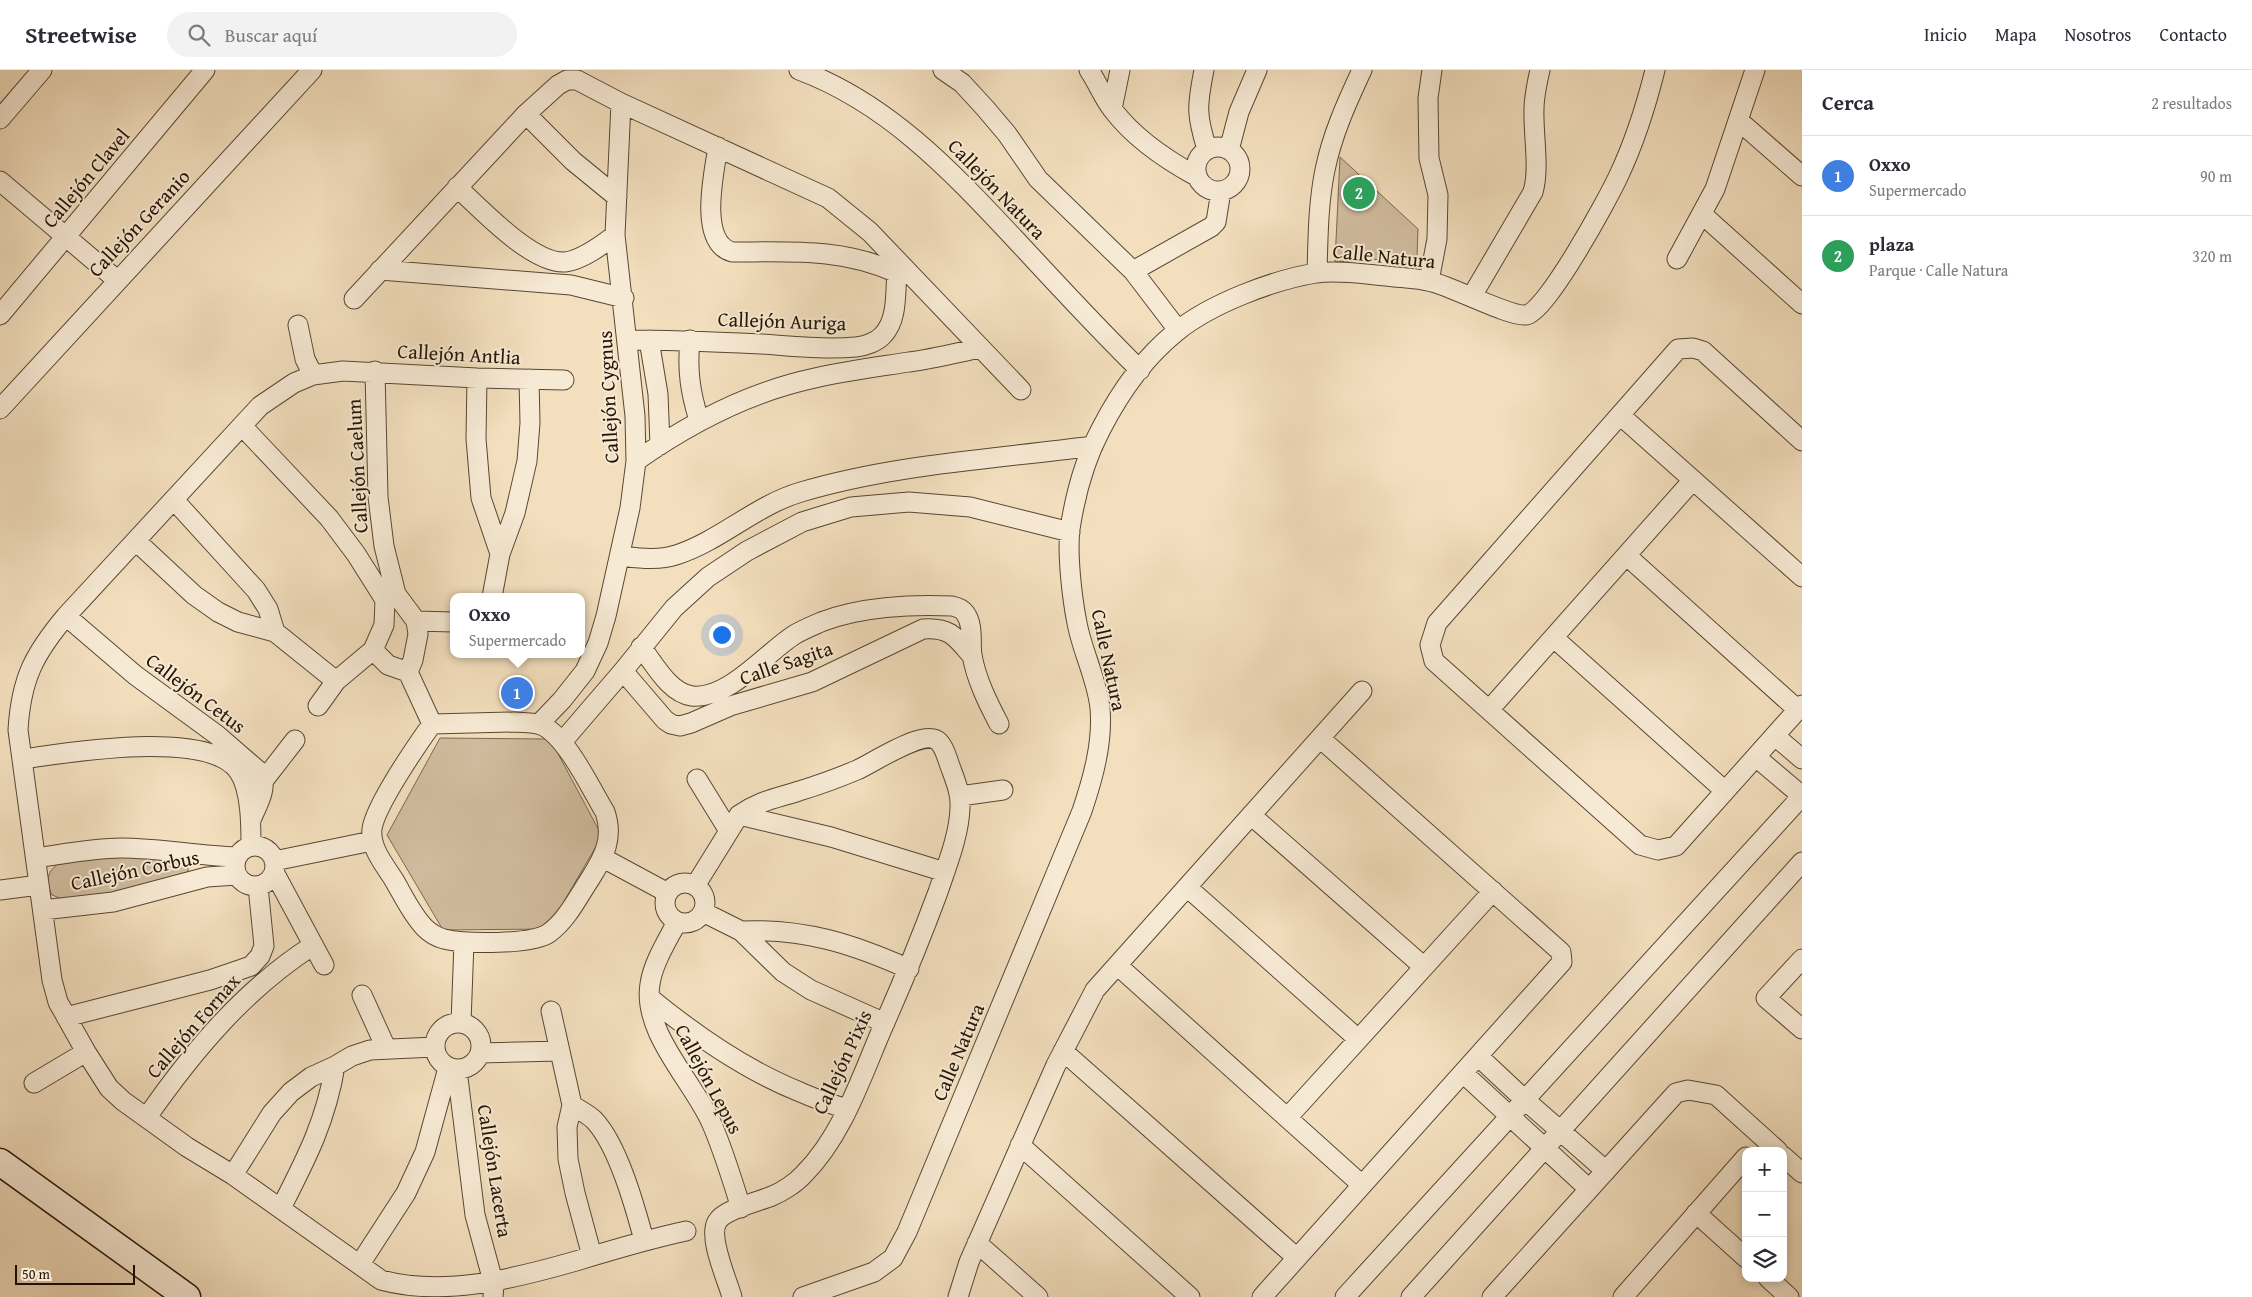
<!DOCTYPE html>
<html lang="es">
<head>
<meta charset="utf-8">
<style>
	body { margin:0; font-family:"Gentium Book Plus",serif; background:#f2f2f3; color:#2b2b33 }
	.controls { position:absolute; right:15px; bottom:15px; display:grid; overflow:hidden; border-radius:10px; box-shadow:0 2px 8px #0003 }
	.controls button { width:45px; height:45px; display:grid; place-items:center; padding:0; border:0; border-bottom:1px solid #e1e1e2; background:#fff; color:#2b2b33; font:25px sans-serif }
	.scale { position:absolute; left:15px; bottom:12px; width:120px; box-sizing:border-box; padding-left:5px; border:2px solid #251404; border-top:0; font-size:14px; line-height:18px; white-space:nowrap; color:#251404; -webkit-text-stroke:4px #f7ead5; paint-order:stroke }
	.you { position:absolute; left:721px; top:564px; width:18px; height:18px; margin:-12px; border:4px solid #fff; border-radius:50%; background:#1a73e8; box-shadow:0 0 0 8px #1a73e833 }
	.badge { display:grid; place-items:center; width:32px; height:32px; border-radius:50%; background:#0f766e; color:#fff; font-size:16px; font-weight:700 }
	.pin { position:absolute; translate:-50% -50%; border:2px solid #fff; box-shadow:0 1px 5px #0006 }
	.popup { position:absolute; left:450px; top:523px; width:135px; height:65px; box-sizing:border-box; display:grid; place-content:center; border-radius:10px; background:#fff; filter:drop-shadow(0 1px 4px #0005); font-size:16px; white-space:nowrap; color:#7c7c81 }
	.popup b { font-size:19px; color:#2b2b33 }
	.popup::after { content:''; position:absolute; left:50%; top:100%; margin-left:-10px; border:10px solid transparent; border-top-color:#fff }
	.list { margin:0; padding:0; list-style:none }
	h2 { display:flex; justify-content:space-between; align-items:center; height:65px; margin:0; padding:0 20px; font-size:21px }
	h2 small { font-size:16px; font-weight:400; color:#7c7c81 }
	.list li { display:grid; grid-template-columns:32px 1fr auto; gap:15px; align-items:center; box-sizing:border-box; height:80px; padding:0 20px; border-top:1px solid #e1e1e2 }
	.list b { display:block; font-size:19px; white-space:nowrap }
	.list p { margin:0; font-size:16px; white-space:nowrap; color:#7c7c81 }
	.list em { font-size:16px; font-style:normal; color:#7c7c81 }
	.icon { flex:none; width:28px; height:28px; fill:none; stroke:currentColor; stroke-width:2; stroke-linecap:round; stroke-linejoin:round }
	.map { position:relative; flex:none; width:1802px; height:1227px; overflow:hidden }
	header { display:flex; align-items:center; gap:30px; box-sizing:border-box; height:70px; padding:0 25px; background:#fff; border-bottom:1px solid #e1e1e2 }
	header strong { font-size:24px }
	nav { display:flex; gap:28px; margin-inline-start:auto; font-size:18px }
	.search { width:350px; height:45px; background:#f2f2f3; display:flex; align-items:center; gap:12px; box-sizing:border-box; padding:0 18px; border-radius:28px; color:#7c7c81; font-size:19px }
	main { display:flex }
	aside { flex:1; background:#fff }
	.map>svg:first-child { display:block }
	.green { fill:#d0bc9e; stroke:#7a6851 }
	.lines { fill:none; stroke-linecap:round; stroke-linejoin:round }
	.street-casing { stroke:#584732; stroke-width:21 }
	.secondary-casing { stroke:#251404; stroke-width:29 }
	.street { stroke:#f7ead5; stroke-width:19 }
	.secondary { stroke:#f7ead5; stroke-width:26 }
	.labels { text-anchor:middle; stroke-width:4; stroke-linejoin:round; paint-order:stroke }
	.street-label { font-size:20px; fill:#251404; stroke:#f7ead5 }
</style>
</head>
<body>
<header>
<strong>Streetwise</strong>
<div class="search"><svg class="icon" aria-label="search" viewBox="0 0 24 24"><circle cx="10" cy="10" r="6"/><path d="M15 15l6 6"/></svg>Buscar aquí</div>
<nav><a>Inicio</a><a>Mapa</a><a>Nosotros</a><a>Contacto</a></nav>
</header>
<main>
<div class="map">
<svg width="1802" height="1227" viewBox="0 0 1802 1227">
	<rect width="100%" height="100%" fill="#f3dfbe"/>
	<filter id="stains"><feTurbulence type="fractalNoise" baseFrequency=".004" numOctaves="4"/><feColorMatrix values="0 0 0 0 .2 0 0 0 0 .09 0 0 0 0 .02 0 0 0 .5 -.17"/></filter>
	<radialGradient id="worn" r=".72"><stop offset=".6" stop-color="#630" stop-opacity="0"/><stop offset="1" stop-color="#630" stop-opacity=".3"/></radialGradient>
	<path class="green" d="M1340 87 1418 159 1417 187 1335 192Z
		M440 668 545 669 555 678 602 766 548 859 443 860 387 765Z
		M110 784 185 792 188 794V804L116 827 62 829 52 825C45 812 47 800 60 793Z"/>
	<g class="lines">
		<defs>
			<path id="street" d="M799 0C888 33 951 101 1014 168 1056 213 1096 257 1140 300
				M943 0 962 13 985 38 1007 64 1038 109 1133 201 1178 260
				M1089 0C1098 13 1103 28 1113 40 1134 68 1165 89 1196 106
				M1204 0C1197 35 1196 45 1207 79
				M1112 39 1120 0
				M526 44 573 91 617 127
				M0 49 42 0
				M1739 51 1802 106
				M1196 99a22 22 0 1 1 44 0a22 22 0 1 1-44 0Z
				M1229 80 1239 42 1257 0
				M0 111 117 210
				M457 117C481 139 532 194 565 192 582 190 602 175 615 165
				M1703 145 1802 234
				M1677 189 1715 119 1755 0
				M380 200 571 215 624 228
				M1133 201 1211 157 1216 152 1221 121
				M1317 203C1318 169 1318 134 1325 100 1332 65 1347 32 1362 0
				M1429 211 1437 169 1438 125 1429 88 1428 28 1432 0
				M1472 226 1533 122C1540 98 1533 65 1534 39 1534 26 1537 13 1540 0
				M354 229 526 44 558 15 567 10H577L621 33 828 128 870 162 1021 320
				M0 245 205 0
				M298 255 305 289 313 305
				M628 270C673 270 717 272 761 274 792 276 824 280 856 277 865 276 877 272 883 265 898 249 895 223 897 203 843 178 791 182 732 182 698 172 714 103 718 77
				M649 270 658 324 660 375
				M690 270C687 299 690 322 699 350
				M375 301 378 427 384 476 396 524 416 551 418 564 413 590 408 602 432 654
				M477 308 476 369 481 428 500 484
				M564 310 477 308 343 301 313 305 294 313 260 336 66 546C34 584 21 609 18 660L52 910 58 932 86 982 109 1018 123 1031 187 1077 233 1105 381 1210C444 1227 513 1209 576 1191 612 1180 649 1169 686 1161
				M0 339 312 0
				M1620 345 1802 507
				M242 356 329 448 356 484 385 530 384 555 373 580
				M1802 371 1703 281 1693 278 1678 279 1437 553 1430 575 1434 591 1640 775 1658 780 1676 776 1802 635
				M636 391C690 353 749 322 815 308 846 301 877 297 909 292 933 289 956 283 980 278
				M174 430 256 520 268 539 275 562
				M136 471 194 525 218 542 238 552 275 562 336 611 373 580 388 595 408 602
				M620 486C638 488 658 491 676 485 720 471 756 435 801 422 895 394 996 389 1093 376
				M1627 486 1798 640
				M492 527 500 484 515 443 527 391 530 353 529 309
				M66 546 135 605 217 665 261 703C268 719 257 735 251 750
				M416 551 453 552
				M1554 568 1725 721
				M641 577C654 593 669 623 692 626 728 630 766 583 794 565 802 560 812 556 821 552 859 537 911 534 952 536 957 537 962 539 965 543 974 555 970 572 972 585 976 609 988 633 999 654
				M623 601 665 650 671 654 680 656 691 653 730 636 812 612 923 559C950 557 956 567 972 586
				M318 636 336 611
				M1489 640 1693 410
				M514 652C522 653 533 652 541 655 566 665 591 719 605 742 614 768 604 787 590 809 578 827 567 850 549 863 532 875 465 874 444 869 437 867 430 863 425 858 412 845 403 825 394 810 384 794 370 778 372 759 375 736 417 675 432 654Z
				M539 654 562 630 585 601 598 573 606 546 630 438 636 391 635 346 615 165 621 33
				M1775 666 1802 689
				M562 672 623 601 674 538 708 507 747 481 802 452 851 437 909 432 970 437 1070 462
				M1756 687 1802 726
				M22 689C67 683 210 658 239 702 251 720 251 755 251 776
				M697 709 729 761
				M264 710 295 670
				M960 726 1003 720
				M1251 745 1424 897
				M235 796a20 20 0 1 1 40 0a20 20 0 1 1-40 0Z
				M36 788C64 784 93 778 121 778 160 778 198 786 237 787
				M603 788 668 823
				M274 791 372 771
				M274 802 324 895
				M665 833a20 20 0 1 1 40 0a20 20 0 1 1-40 0Z
				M695 816 739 745 831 767 945 802
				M1187 817 1358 969
				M0 820 39 815
				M43 840 113 832 207 807 237 805
				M703 842 741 861 783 902 811 920 885 953
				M677 852C667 871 653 893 650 914 642 962 692 1010 711 1052 723 1079 732 1109 741 1138
				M741 861C804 858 853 874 909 899
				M1802 889 1766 928 1802 959
				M1117 895 1362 1115
				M362 925 386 978
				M650 928C695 965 745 1000 800 1022 815 1029 831 1034 847 1039
				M551 941 572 1035 567 1057 568 1089 575 1123 592 1186
				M66 947 210 910 251 896 260 886 264 876 258 816
				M435 976a23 23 0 1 1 46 0a23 23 0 1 1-46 0Z
				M461 953 464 872
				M1063 981 1297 1188
				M480 983 559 981
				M1478 986 1525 1030 1606 1101
				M457 1000 475 1145 494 1215 493 1227
				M1463 1003 1589 1119
				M34 1013 86 982
				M572 1035C579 1040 588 1044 594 1050 618 1075 635 1137 644 1170
				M147 1047C193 981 244 920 312 876
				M1287 1048 1493 821
				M1020 1075 1190 1227
				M1783 1086 1802 1103
				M233 1105 272 1043 291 1022 311 1007 335 996 352 986 370 980 434 977
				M281 1138C306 1089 326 1051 335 996
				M1696 1143 1746 1188
				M977 1173 1038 1227
				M360 1194 406 1123 425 1082 448 998
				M1768 1208 1789 1227
				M732 1227C727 1209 708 1168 717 1152 724 1139 758 1132 772 1126 782 1122 796 1113 804 1104 842 1066 861 1008 882 959 902 914 921 868 938 822 947 795 959 766 960 738 961 723 955 710 950 696 947 688 945 678 939 672 926 657 873 693 857 700 838 708 819 715 799 721 775 729 761 730 739 745
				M803 1227 874 1202 893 1188 907 1162 1082 741C1093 708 1103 673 1100 638 1097 609 1082 581 1077 553 1072 528 1067 484 1070 459 1075 426 1085 389 1101 359 1119 324 1145 287 1176 262 1210 234 1273 210 1316 203 1338 200 1363 204 1386 206 1401 208 1418 208 1432 212 1453 217 1510 247 1526 245 1546 243 1609 127 1619 105 1635 71 1646 36 1655 0
				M958 1227 969 1192 1056 995 1095 920 1362 621
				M1262 1227 1562 892 1561 882 1320 668
				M1345 1227 1802 726
				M1411 1227 1802 792
				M1492 1227 1676 1023 1688 1020 1716 1025 1778 1081
				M1623 1227 1746 1087"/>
			<path id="secondary" d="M0 1092 187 1227"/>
		</defs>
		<use href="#street" class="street-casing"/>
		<use href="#secondary" class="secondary-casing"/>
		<use href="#street" class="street"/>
		<use href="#secondary" class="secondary"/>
	</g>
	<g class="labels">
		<g class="street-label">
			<text transform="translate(86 108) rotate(-50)" y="7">Callejón Clavel</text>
			<text transform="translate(997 119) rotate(46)" y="7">Callejón Natura</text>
			<text transform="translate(139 153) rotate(-47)" y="7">Callejón Geranio</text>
			<text transform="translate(1384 186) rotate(6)" y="7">Calle Natura</text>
			<text transform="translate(782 251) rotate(2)" y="7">Callejón Auriga</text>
			<text transform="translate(459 284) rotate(3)" y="7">Callejón Antlia</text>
			<text transform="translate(608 327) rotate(-93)" y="7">Callejón Cygnus</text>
			<text transform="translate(357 396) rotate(-93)" y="7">Callejón Caelum</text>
			<text transform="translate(1109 590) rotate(78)" y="7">Calle Natura</text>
			<text transform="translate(786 593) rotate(-19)" y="7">Calle Sagita</text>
			<text transform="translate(196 623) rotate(37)" y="7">Callejón Cetus</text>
			<text transform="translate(135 800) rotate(-12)" y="7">Callejón Corbus</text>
			<text transform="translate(193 956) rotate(-49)" y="7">Callejón Fornax</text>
			<text transform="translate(958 982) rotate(-67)" y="7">Calle Natura</text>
			<text transform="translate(842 992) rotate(-65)" y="7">Callejón Pixis</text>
			<text transform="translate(709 1009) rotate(62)" y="7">Callejón Lepus</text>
			<text transform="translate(495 1101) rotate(81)" y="7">Callejón Lacerta</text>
		</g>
	</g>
	<rect width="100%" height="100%" filter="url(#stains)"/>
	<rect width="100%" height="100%" fill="url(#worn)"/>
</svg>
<div class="controls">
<button>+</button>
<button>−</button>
<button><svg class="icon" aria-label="layers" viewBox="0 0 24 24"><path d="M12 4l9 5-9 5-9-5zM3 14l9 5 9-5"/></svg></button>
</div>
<div class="scale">50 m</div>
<div class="you"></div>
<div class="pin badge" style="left:517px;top:623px;background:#3f7fe0">1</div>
<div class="popup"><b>Oxxo</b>Supermercado</div>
<div class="pin badge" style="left:1359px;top:123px;background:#2e9e5b">2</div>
</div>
<aside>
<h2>Cerca<small>2 resultados</small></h2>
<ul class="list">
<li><span class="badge" style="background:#3f7fe0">1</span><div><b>Oxxo</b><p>Supermercado</p></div><em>90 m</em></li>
<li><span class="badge" style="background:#2e9e5b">2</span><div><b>plaza</b><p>Parque · Calle Natura</p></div><em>320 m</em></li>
</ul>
</aside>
</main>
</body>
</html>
